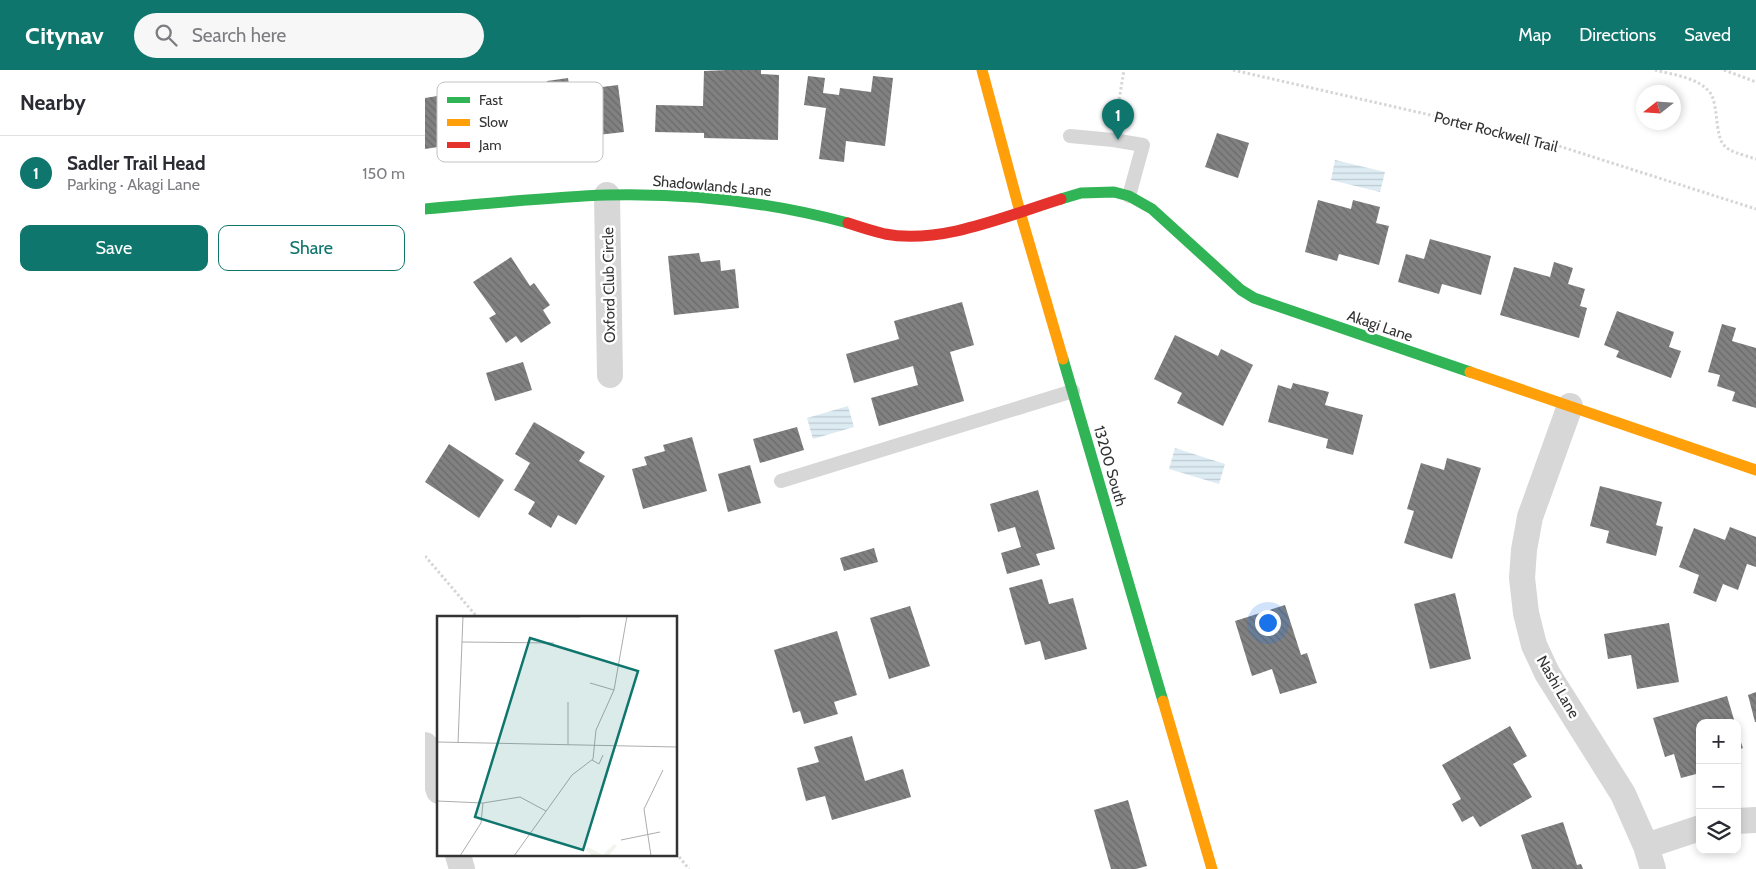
<!DOCTYPE html>
<html lang="en">
<head>
<meta charset="utf-8">
<style>
	body { margin:0; font-family:Cabin,sans-serif; background:#f7f7f7; color:#2b2b33 }
	.controls { position:absolute; right:15px; bottom:15px; display:grid; overflow:hidden; border-radius:10px; box-shadow:0 2px 8px #0003 }
	.controls button { width:45px; height:45px; display:grid; place-items:center; padding:0; border:0; border-bottom:1px solid #e1e1e2; background:#fff; color:#2b2b33; font:25px sans-serif }
	.compass { position:absolute; left:1211px; top:15px; width:45px; height:45px; border-radius:50%; background:#fff; box-shadow:0 2px 8px #0003; rotate:253deg }
	.you { position:absolute; left:842px; top:552px; width:18px; height:18px; margin:-12px; border:4px solid #fff; border-radius:50%; background:#1a73e8; box-shadow:0 0 0 8px #1a73e833 }
	.badge { display:grid; place-items:center; width:32px; height:32px; border-radius:50%; background:#0f766e; color:#fff; font-size:16px; font-weight:700 }
	.pin { position:absolute; translate:-50% -41px; filter:drop-shadow(0 1px 2px #0008) }
	.pin::after { content:''; position:absolute; top:26px; width:18px; height:15px; background:inherit; clip-path:polygon(0 0,100% 0,50% 100%) }
	.list { margin:0; padding:0; list-style:none }
	h2 { display:flex; justify-content:space-between; align-items:center; height:65px; margin:0; padding:0 20px; font-size:21px }
	h2 small { font-size:16px; font-weight:400; color:#7c7c81 }
	.list li { display:grid; grid-template-columns:32px 1fr auto; gap:15px; align-items:center; box-sizing:border-box; height:75px; padding:0 20px; border-top:1px solid #e1e1e2 }
	.list b { display:block; font-size:19px; white-space:nowrap }
	.list p { margin:0; font-size:16px; white-space:nowrap; color:#7c7c81 }
	.list em { font-size:16px; font-style:normal; color:#7c7c81 }
	.actions { display:flex; gap:10px; padding:15px 20px }
	.actions a { flex:1; padding:11px 0; border:1px solid #0f766e; border-radius:10px; text-align:center; font-size:18px; color:#0f766e }
	.actions .main { background:#0f766e; color:#fff }
	.icon { flex:none; width:28px; height:28px; fill:none; stroke:currentColor; stroke-width:2; stroke-linecap:round; stroke-linejoin:round }
	.map { position:relative; flex:none; width:1331px; height:799px; overflow:hidden }
	header { display:flex; align-items:center; gap:30px; box-sizing:border-box; height:70px; padding:0 25px; background:#0f766e; color:#fff }
	header strong { font-size:24px }
	nav { display:flex; gap:28px; margin-inline-start:auto; font-size:18px }
	.search { width:350px; height:45px; background:#f7f7f7; display:flex; align-items:center; gap:12px; box-sizing:border-box; padding:0 18px; border-radius:28px; color:#7c7c81; font-size:19px }
	main { display:flex }
	aside { flex:1; background:#fff }
	.map>svg:first-child { display:block }
	.water { fill:url(#water-rules) }
	.building { fill:url(#building-back-hatch) }
	.lines { fill:none; stroke-linecap:round; stroke-linejoin:round }
	.path { stroke:#d6d6d6; stroke-width:3; stroke-dasharray:2.5 2.5; stroke-linecap:butt }
	.lane { stroke:#d7d7d7; stroke-width:14 }
	.street { stroke:#d7d7d7; stroke-width:26 }
	.fast { stroke:#30b455; stroke-width:11 }
	.slow { stroke:#ff9f0a; stroke-width:11 }
	.jam { stroke:#e5322d; stroke-width:11 }
	.labels { text-anchor:middle; stroke-width:5; stroke-linejoin:round; paint-order:stroke }
	.street-label { font-size:15px; fill:#333; stroke:#fff }
	.inset-road { fill:none; stroke:#adadad; stroke-width:1 }
	.view { fill:#0f766e; fill-opacity:0.15; stroke:#0f766e; stroke-width:2.5 }
	.inset-edge { fill:none; stroke:#333; stroke-width:2.5 }
	.key { fill:#fff; stroke:#c2c2c2; stroke-width:1 }
	.key-label { font-size:14px; fill:#333 }
</style>
</head>
<body>
<header>
<strong>Citynav</strong>
<div class="search"><svg class="icon" aria-label="search" viewBox="0 0 24 24"><circle cx="10" cy="10" r="6"/><path d="M15 15l6 6"/></svg>Search here</div>
<nav><a>Map</a><a>Directions</a><a>Saved</a></nav>
</header>
<main>
<aside>
<h2>Nearby<small></small></h2>
<ul class="list">
<li><span class="badge">1</span><div><b>Sadler Trail Head</b><p>Parking · Akagi Lane</p></div><em>150 m</em></li>
</ul>
<div class="actions"><a class="main">Save</a><a>Share</a></div>
</aside>
<div class="map">
<svg width="1331" height="799" viewBox="0 0 1331 799">
	<defs>
		<pattern id="water-rules" width="6" height="5" patternUnits="userSpaceOnUse" patternTransform="scale(1.25)"><rect width="6" height="5" fill="#ddebf3"/><path d="M0 2.5h6" fill="none" stroke="#becad1"/></pattern>
		<pattern id="building-back-hatch" width="6" height="6" patternUnits="userSpaceOnUse" patternTransform="scale(1.25)"><rect width="6" height="6" fill="#818181"/><path d="M-1 5l2 2M0 0l6 6M5-1l2 2" fill="none" stroke="#6a6a6a"/></pattern>
	</defs>
	<rect width="100%" height="100%" fill="#fff"/>
	<path class="water" d="M910 90 960 102 955 122 906 110Z
		M423 336 429 357 388 369 382 348Z
		M750 378 800 394 794 414 744 399Z"/>
	<path class="building" d="M302 0H336V4L354 5 353 70 279 68V63L230 62 231 35 278 36 279 1Z
		M383 6 400 8 398 23 414 25 415 18 446 22 448 6 468 8 460 76 421 71 419 92 394 89 401 38 379 35Z
		M143 8 145 21 193 15 199 62 93 74 87 24 123 20 122 11Z
		M37 22 45 72 0 79V28Z
		M792 63 824 73 813 108 780 97Z
		M893 130 926 139 928 130 955 137 951 153 964 156 954 195 914 184 912 191 880 182Z
		M1005 169 1066 186 1056 225 1017 214 1014 224 973 212 981 184 999 189Z
		M274 183 276 192 295 190 296 201 310 199 314 238 249 245 243 186Z
		M86 187 105 216 109 213 125 235 118 240 126 253 96 273 91 266 81 273 64 248 71 244 48 212Z
		M1129 192 1148 198 1143 214 1160 219 1155 236 1162 238 1154 268 1075 245 1089 197 1125 207Z
		M537 232 549 275 525 282 539 331 454 356 446 328 493 315 488 296 429 313 421 284 474 269 469 251Z
		M1192 241 1249 262 1244 277 1256 281 1246 308 1191 287 1194 281 1179 275Z
		M1297 254 1311 258 1307 271 1331 278V338L1307 331 1310 322 1292 316 1295 305 1283 302Z
		M750 265 793 286 796 279 828 295 798 356 752 333 757 323 729 309Z
		M98 292 107 320 70 331 61 303Z
		M868 313 904 322 900 335 938 345 928 385 901 378 903 369 843 352 853 315 866 319Z
		M109 352 160 382 154 391 180 406 151 455 133 445 126 458 103 444 110 432 89 420 105 393 90 384Z
		M372 357 379 380 335 393 328 369Z
		M267 367 282 421 218 439 207 399 222 395 219 387 240 381 238 375Z
		M24 374 79 410 54 448 0 412Z
		M1022 388 1056 398 1027 489 979 473 989 441 982 439 996 393 1019 400Z
		M325 395 336 433 303 442 293 404Z
		M1175 416 1237 432 1231 455 1238 457 1231 486 1181 473 1184 461 1165 456Z
		M613 420 630 479 611 484 615 495 582 504 576 483 596 477 590 457 573 462 565 434Z
		M1305 457 1331 467V497L1322 494 1313 520 1298 514 1291 532 1268 523 1274 505 1254 497 1269 458 1300 470Z
		M449 478 453 492 419 501 415 488Z
		M617 509 624 534 648 528 662 579 620 590 615 571 600 575 584 518Z
		M1030 523 1046 589 1005 599 989 534Z
		M860 535 876 585 882 583 892 613 855 624 847 599 827 606 810 551Z
		M485 536 505 596 464 609 445 548Z
		M1244 553 1254 612 1212 619 1206 585 1183 589 1179 564Z
		M412 561 432 625 409 632 413 644 379 654 375 641 368 643 349 580Z
		M1331 622V652H1330L1323 625Z
		M1302 626 1310 653H1275V703L1256 708 1249 684 1240 687 1228 648Z
		M1085 656 1102 686 1088 694 1107 727 1055 757 1048 746 1037 752 1027 734 1036 729 1017 695Z
		M1312 661 1318 678 1312 680Z
		M427 666 440 711 478 699 486 727 407 750 400 726 381 731 372 698 394 692 389 677Z
		M703 730 722 796 711 799H686L669 740Z
		M1138 752 1152 795 1156 794 1158 799H1107L1096 765Z"/>
	<g class="lines">
		<path class="path" d="M808 0 1115 70 1331 139
			M1230 0C1248 5 1274 7 1286 24 1289 29 1290 37 1291 43 1295 80 1296 78 1331 89
			M1299 0 1331 12
			M690 54 699 0
			M0 486 53 548
			M251 783 264 799"/>
		<path class="lane" d="M645 66 688 70 718 75 704 126
			M356 411 648 321"/>
		<path class="street" d="M182 125 185 305
			M1145 336 1105 447 1099 480 1097 508 1101 543 1109 575 1122 603 1198 724 1221 776 1228 799
			M0 675 14 721
			M1312 751 1331 750
			M1221 776 1275 758
			M33 785 37 799"/>
		<path class="fast" d="M636 129 656 123 689 122 704 126 727 139 816 220 829 228 1045 302
			M0 139C60 134 122 127 182 125 263 123 345 132 423 153
			M638 289 738 631"/>
		<path class="slow" d="M557 0 595 142 638 289
			M1045 302 1331 400
			M738 631 787 799"/>
		<path class="jam" d="M423 153C435 157 448 161 460 164 515 175 584 145 636 129"/>
	</g>
	<g class="labels">
		<g class="street-label">
			<text transform="translate(1071 62) rotate(14)" y="5">Porter Rockwell Trail</text>
			<text transform="translate(287 116) rotate(5)" y="5">Shadowlands Lane</text>
			<text transform="translate(184 215) rotate(-91)" y="5">Oxford Club Circle</text>
			<text transform="translate(955 256) rotate(19)" y="5">Akagi Lane</text>
			<text transform="translate(685 396) rotate(74)" y="5">13200 South</text>
			<text transform="translate(1133 617) rotate(60)" y="5">Nashi Lane</text>
		</g>
	</g>
	<g transform="translate(12 546)">
		<rect width="240" height="240" fill="#fff"/>
		<path d="M177 228 180 230 171 240H156L149 234 151 231 166 239Z" fill="#f1f5ed"/>
		<path class="inset-road" d="M25 1H143M25 26 117 27M153 67 177 74M131 86V129M0 126 240 131M21 127 26 0M155 144 162 148 166 139M0 185 46 187 83 181 109 195M184 224 223 216M23 240 44 207 46 187M77 240 135 159 156 143 159 114 177 74 190 0M214 240 207 193 226 154"/>
		<path class="view" d="M93 22 201 55 146 234 38 201Z"/>
		<rect width="240" height="240" class="inset-edge"/>
	</g>
	<rect x="12" y="12" width="166" height="80" rx="8" class="key"/>
	<rect x="22" y="27" width="23" height="6" fill="#30b455"/>
	<rect x="22" y="49" width="23" height="7" fill="#ff9f0a"/>
	<rect x="22" y="72" width="23" height="6" fill="#e5322d"/>
	<g class="key-label">
		<text x="54" y="35">Fast</text>
		<text x="54" y="57">Slow</text>
		<text x="54" y="80">Jam</text>
	</g>
</svg>
<div class="controls">
<button>+</button>
<button>−</button>
<button><svg class="icon" aria-label="layers" viewBox="0 0 24 24"><path d="M12 4l9 5-9 5-9-5zM3 14l9 5 9-5"/></svg></button>
</div>
<svg class="compass" viewBox="-18 -18 36 36"><path d="M0-13l5 13h-10z" fill="#e53935"/><path d="M0 13l5-13h-10z" fill="#7c7c81"/></svg>
<div class="you"></div>
<div class="pin badge" style="left:693px;top:70px">1</div>
</div>
</main>
</body>
</html>
